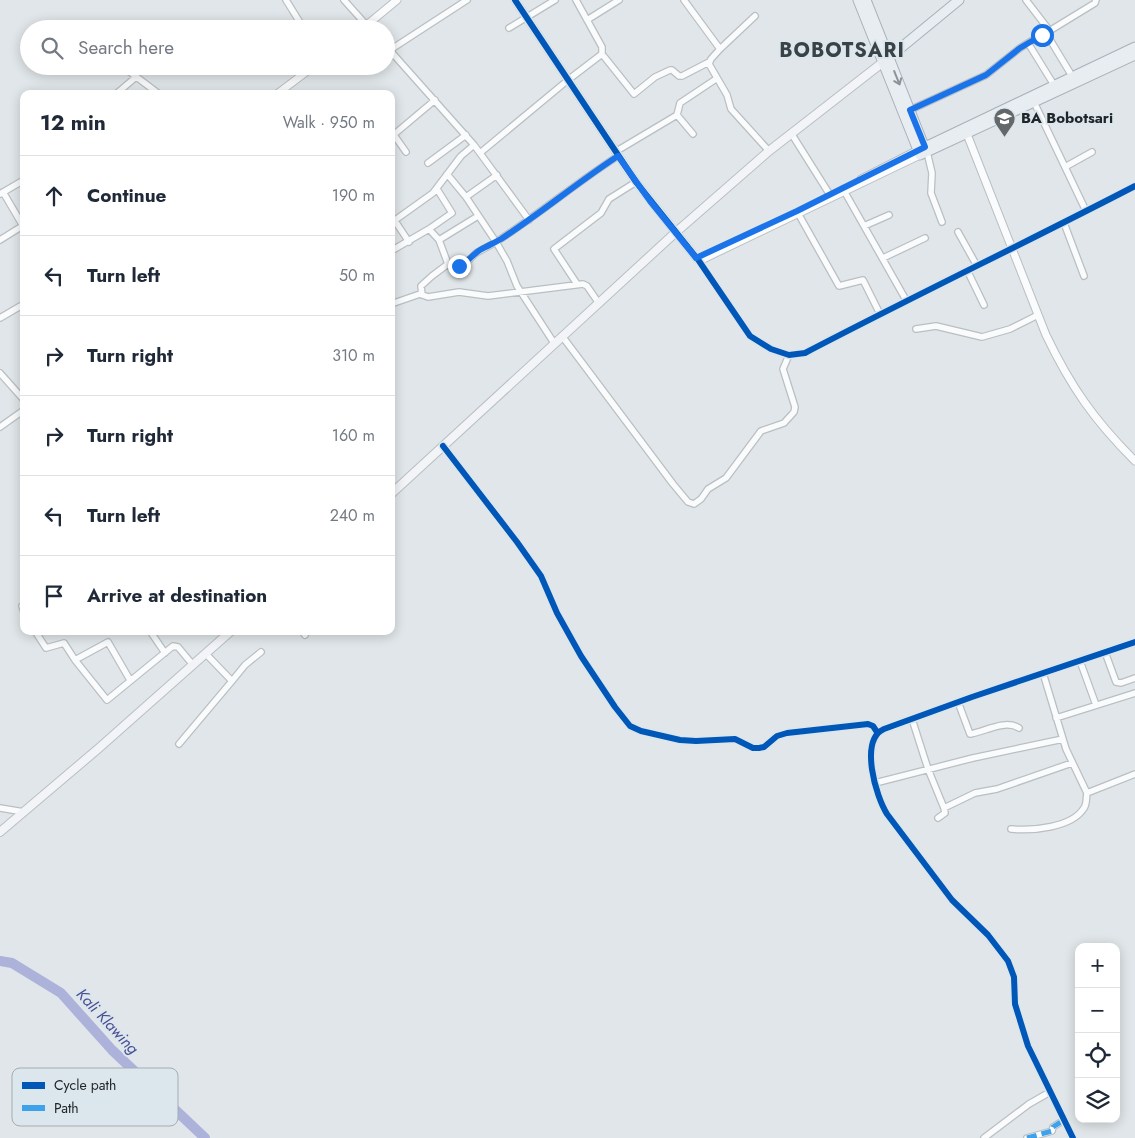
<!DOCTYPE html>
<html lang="en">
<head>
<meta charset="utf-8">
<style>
	body { margin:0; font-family:Jost,sans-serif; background:#f6f6f7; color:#1f2937 }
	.controls { position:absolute; right:15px; bottom:15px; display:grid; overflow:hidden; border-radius:10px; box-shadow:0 2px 12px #0003 }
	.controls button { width:45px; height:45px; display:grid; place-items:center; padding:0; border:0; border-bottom:1px solid #e0e1e3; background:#fff; color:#1f2937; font:25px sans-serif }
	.stop { position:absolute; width:15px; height:15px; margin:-11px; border:4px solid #1a73e8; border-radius:50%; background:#fff }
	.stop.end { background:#1a73e8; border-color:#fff; box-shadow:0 1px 5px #0008 }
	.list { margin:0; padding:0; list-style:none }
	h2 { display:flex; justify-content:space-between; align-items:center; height:65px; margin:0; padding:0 20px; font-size:21px }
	h2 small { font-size:16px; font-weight:400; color:#747a83 }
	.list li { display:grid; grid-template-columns:32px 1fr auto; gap:15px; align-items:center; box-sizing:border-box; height:80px; padding:0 20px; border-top:1px solid #e0e1e3 }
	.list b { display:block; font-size:19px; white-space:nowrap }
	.list em { font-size:16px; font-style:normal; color:#747a83 }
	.icon { flex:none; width:28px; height:28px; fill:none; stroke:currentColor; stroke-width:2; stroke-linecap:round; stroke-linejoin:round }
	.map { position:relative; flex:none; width:1135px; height:1138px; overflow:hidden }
	.search { position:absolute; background:#fff; box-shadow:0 2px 12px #0003; left:20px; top:20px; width:375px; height:55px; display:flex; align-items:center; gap:12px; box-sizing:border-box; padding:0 18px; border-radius:28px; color:#747a83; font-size:19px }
	.panel { position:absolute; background:#fff; box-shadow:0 2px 12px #0003; left:20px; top:90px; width:375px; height:545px; border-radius:10px }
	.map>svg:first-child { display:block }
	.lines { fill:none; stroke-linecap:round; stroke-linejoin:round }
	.river { stroke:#acb2da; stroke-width:10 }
	.minor-casing { stroke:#babfc1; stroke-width:8 }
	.tertiary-casing { stroke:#babfc1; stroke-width:9 }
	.secondary-casing { stroke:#babfc1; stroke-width:10 }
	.primary-casing { stroke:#a8b1bb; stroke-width:11 }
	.minor { stroke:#fafbfc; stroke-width:5.5 }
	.tertiary { stroke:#fafbfc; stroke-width:7 }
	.secondary { stroke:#f2f4f7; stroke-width:8 }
	.primary { stroke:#e8edf2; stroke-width:9 }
	.quiet { stroke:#3da2eb; stroke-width:5; stroke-dasharray:10 5; stroke-linecap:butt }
	.cycleway-casing { stroke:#dce7ed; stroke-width:9 }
	.cycleway { stroke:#0057b8; stroke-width:6 }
	.oneway { stroke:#8e9397 }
	.route { stroke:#1a73e8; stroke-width:6 }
	.labels { text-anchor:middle; stroke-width:4; stroke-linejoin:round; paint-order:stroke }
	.poi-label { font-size:15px; font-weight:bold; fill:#202527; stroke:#dce7ed; text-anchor:start }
	.water-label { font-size:16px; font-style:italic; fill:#4b4e93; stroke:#dce7ed }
	.district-label { font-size:20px; font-weight:bold; letter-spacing:1px; fill:#394247; stroke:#dce7ed }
	.key { fill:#dce7ed; stroke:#a4adb2; stroke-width:1 }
	.key-label { font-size:14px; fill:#202527 }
</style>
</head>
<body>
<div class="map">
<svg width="1135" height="1138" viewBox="0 0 1135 1138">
	<rect width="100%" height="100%" fill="#e0e6e9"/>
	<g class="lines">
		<path class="river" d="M0 961 12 963 61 993 112 1050 205 1138"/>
		<defs>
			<path id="minor" d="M286 0 304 29
				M344 0 370 29
				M684 0 720 49 711 59 709 64 727 95 731 109 769 151
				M1026 0 1049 30 1046 33 1072 76
				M587 20 619 0
				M509 28 555 0
				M1046 33 1095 3 1096 0
				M1028 43 1054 85
				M386 46 474 145 529 220
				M720 49 755 16
				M390 50 467 0
				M602 54 634 94 655 77 670 70H672L679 76H682L709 62
				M122 66 159 94
				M116 94 136 77
				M1033 100 1086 211
				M910 110 986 75 1020 48 1049 30
				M677 115 693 134
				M791 133 830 195
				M394 135 406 152
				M391 137 435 100
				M615 152 677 115 680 103 716 79
				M927 152 932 173 931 193 942 222
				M480 153 568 80 602 54V47L576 0
				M428 163 466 135
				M1065 167 1092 152
				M447 174 466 197
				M843 189 906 300
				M3 192 23 226
				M0 194 24 180
				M799 215 839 286 863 280 880 314
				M395 221 409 242
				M391 223 433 193 461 156 474 145
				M1064 223 1084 276
				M864 226 889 215
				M429 229 452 213 437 189
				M958 232 977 266
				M0 240 24 225
				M439 240 478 216
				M391 251 429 229 439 240 448 264 451 267 459 266 465 264 476 253 496 242 466 197 497 175
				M883 258 925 238
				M699 261 750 336 771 349 789 355 805 353C914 296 1025 243 1135 186
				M968 272 984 305
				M577 284 554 249 601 213 609 199 636 182
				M422 295 421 286 432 276 448 264
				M391 304 420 294 428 297 459 292 488 296 583 284 587 286 598 302
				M0 318 24 304
				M916 329 936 326 982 337 1010 329 1038 315
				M562 336 673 484 688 502 694 504 701 499 708 489 726 478 761 431 784 423 794 412 795 407 783 369 789 355
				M554 343 517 286 507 261 496 242C538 215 576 183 618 156
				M0 373 24 400
				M0 427 24 410
				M443 446 517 542 541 576 557 613 581 656 615 707 630 726 641 731 680 740 696 741 735 739 753 748H759L764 747 777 736 787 733 868 724 873 726 877 732
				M22 606 24 612
				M35 631 46 648 64 643 75 660 108 642 130 680
				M150 631 165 653
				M302 631 305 635
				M1105 652 1116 682 1121 683 1135 678
				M75 660 107 700 173 646 178 647 193 665
				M1080 661 1096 705
				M1043 673 1066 749 1087 793
				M232 681 245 665 261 652
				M958 702 970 734C984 732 1005 719 1019 728
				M1056 718 1135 693
				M912 719 928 769 944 808 945 813 938 818
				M179 744 232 681 206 654
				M875 783 973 758 1063 739
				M0 808 24 812
				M944 808 975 793 997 789 1072 763
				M1011 829C1031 831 1072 828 1084 808 1087 804 1086 798 1087 793L1135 774
				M984 1138 1029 1104 1050 1092
				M1027 1138 1052 1131 1053 1127 1064 1120
				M1073 1138 1028 1046 1015 1004 1014 977 1008 961 988 935 952 900 887 814C876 797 859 740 884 729L972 697 1135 642"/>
			<path id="tertiary" d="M515 0 636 182 699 261 920 155
				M362 29 397 0
				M277 94 314 66
				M965 129 1046 335C1071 387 1094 420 1135 461
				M861 179 918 150"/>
			<path id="secondary" d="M391 494 675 233 769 151 882 63
				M0 832 99 748 231 631"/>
			<path id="primary" d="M858 0 920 155 1135 55
				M866 0 926 151
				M886 60 959 0
				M925 147 1135 47"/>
		</defs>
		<use href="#minor" class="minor-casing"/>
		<use href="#tertiary" class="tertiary-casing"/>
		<use href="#secondary" class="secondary-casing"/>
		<use href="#primary" class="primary-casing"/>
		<use href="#minor" class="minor"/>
		<use href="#tertiary" class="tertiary"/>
		<use href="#secondary" class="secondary"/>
		<use href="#primary" class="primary"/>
		<path class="quiet" d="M1027 1138 1052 1131 1053 1127 1064 1120"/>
		<defs>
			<path id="cycleway" d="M515 0 636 182 699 261 750 336 771 349 789 355 805 353C914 296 1025 243 1135 186
				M443 446 517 542 541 576 557 613 581 656 615 707 630 726 641 731 680 740 696 741 735 739 753 748H759L764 747 777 736 787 733 868 724 873 726 877 732
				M1073 1138 1028 1046 1015 1004 1014 977 1008 961 988 935 952 900 887 814C876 797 859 740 884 729L972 697 1135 642"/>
		</defs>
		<use href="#cycleway" class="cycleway-casing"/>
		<use href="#cycleway" class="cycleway"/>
	</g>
	<defs><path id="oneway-shaft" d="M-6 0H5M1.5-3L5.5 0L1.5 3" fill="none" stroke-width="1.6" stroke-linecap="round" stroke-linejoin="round" transform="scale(1.25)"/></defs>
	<use class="oneway" href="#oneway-shaft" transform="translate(897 78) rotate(68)"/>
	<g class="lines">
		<path class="route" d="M459 266C468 262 472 255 480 250 487 246 494 243 501 239 541 213 578 182 618 156L650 201 696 258 797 211 925 147 910 110 986 75 1020 48 1042 35"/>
	</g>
	<defs>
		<symbol id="school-pin" viewBox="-11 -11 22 30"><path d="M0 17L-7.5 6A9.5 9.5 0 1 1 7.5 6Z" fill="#63696b" stroke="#dce7ed"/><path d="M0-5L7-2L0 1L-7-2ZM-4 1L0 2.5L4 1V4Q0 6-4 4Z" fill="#fff"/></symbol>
	</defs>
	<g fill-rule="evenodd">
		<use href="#school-pin" x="992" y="106" width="25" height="34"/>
	</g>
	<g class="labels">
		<g class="poi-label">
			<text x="1021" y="123">BA Bobotsari</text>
		</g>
		<g class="water-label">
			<text transform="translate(108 1021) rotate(47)" y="6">Kali Klawing</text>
		</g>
		<g class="district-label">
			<text x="842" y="57">BOBOTSARI</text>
		</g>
	</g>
	<rect x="12" y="1068" width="166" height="58" rx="8" class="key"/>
	<rect x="22" y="1082" width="23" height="7" fill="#0057b8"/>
	<rect x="22" y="1105" width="23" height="6" fill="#3da2eb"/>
	<g class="key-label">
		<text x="54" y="1090">Cycle path</text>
		<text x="54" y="1113">Path</text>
	</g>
</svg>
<div class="controls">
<button>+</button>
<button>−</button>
<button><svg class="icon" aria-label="locate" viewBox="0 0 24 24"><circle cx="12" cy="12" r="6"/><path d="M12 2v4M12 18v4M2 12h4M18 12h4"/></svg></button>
<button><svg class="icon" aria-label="layers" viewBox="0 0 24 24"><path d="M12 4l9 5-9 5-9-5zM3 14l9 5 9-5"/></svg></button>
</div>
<div class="stop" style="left:1042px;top:35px"></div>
<div class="stop end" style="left:459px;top:266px"></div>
<div class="search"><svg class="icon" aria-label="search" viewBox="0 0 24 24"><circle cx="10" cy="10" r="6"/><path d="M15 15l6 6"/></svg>Search here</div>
<section class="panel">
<h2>12 min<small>Walk · 950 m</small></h2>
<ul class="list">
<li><svg class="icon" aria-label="ahead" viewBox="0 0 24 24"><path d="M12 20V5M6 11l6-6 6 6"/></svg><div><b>Continue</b></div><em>190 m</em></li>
<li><svg class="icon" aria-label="left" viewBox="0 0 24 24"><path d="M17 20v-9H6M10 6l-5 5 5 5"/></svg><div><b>Turn left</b></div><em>50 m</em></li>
<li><svg class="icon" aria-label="right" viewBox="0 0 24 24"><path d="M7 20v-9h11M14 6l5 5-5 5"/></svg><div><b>Turn right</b></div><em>310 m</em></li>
<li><svg class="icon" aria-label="right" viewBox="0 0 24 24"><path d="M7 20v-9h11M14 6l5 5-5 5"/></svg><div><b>Turn right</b></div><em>160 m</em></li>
<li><svg class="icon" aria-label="left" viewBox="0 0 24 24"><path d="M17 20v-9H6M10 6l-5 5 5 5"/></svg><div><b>Turn left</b></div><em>240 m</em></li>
<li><svg class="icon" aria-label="arrive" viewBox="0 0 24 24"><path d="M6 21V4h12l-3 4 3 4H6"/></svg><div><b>Arrive at destination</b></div></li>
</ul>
</section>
</div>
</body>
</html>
